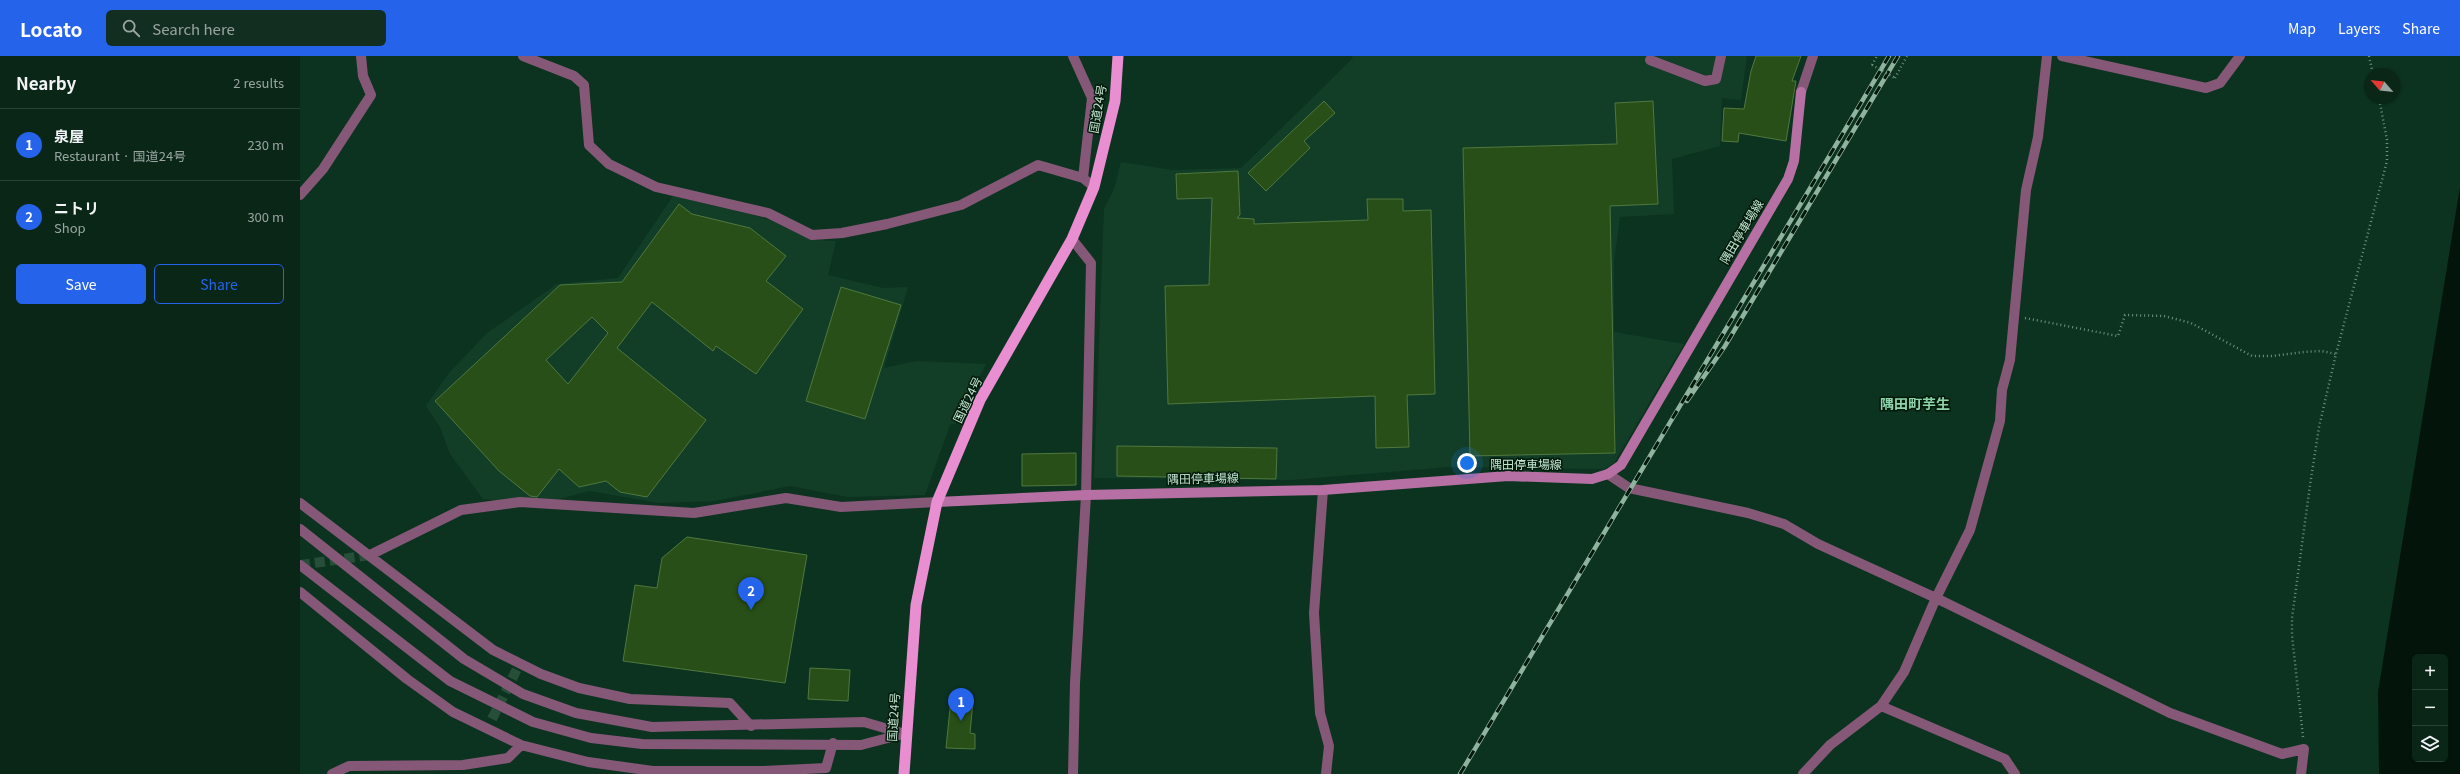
<!DOCTYPE html>
<html lang="en">
<head>
<meta charset="utf-8">
<style>
	body { margin:0; font-family:Georgia,"Noto Sans JP",serif; background:#122e20; color:#f1f3f6 }
	.controls { position:absolute; right:12px; bottom:12px; display:grid; overflow:hidden; border-radius:6px; box-shadow:0 1px 3px #0004 }
	.controls button { width:36px; height:36px; display:grid; place-items:center; padding:0; border:0; border-bottom:1px solid #294336; background:#092617; color:#f1f3f6; font:20px sans-serif }
	.compass { position:absolute; left:2064px; top:12px; width:36px; height:36px; border-radius:50%; background:#092617; box-shadow:0 1px 3px #0004; rotate:298deg }
	.you { position:absolute; left:1167px; top:407px; width:14px; height:14px; margin:-10px; border:3px solid #fff; border-radius:50%; background:#1a73e8; box-shadow:0 0 0 6px #1a73e833 }
	.badge { display:grid; place-items:center; width:26px; height:26px; border-radius:50%; background:#2563eb; color:#fff; font-size:13px; font-weight:700 }
	.pin { position:absolute; translate:-50% -33px; filter:drop-shadow(0 1px 2px #0008) }
	.pin::after { content:''; position:absolute; top:21px; width:14px; height:12px; background:inherit; clip-path:polygon(0 0,100% 0,50% 100%) }
	.list { margin:0; padding:0; list-style:none }
	h2 { display:flex; justify-content:space-between; align-items:center; height:52px; margin:0; padding:0 16px; font-size:17px }
	h2 small { font-size:13px; font-weight:400; color:#99a5a1 }
	.list li { display:grid; grid-template-columns:26px 1fr auto; gap:12px; align-items:center; box-sizing:border-box; height:72px; padding:0 16px; border-top:1px solid #294336 }
	.list b { display:block; font-size:15px; white-space:nowrap }
	.list p { margin:0; font-size:13px; white-space:nowrap; color:#99a5a1 }
	.list em { font-size:13px; font-style:normal; color:#99a5a1 }
	.actions { display:flex; gap:8px; padding:12px 16px }
	.actions a { flex:1; padding:9px 0; border:1px solid #2563eb; border-radius:6px; text-align:center; font-size:14px; color:#2563eb }
	.actions .main { background:#2563eb; color:#fff }
	.icon { flex:none; width:22px; height:22px; fill:none; stroke:currentColor; stroke-width:2; stroke-linecap:round; stroke-linejoin:round }
	.map { position:relative; flex:none; width:2160px; height:718px; overflow:hidden }
	header { display:flex; align-items:center; gap:24px; box-sizing:border-box; height:56px; padding:0 20px; background:#2563eb; color:#fff }
	header strong { font-size:19px }
	nav { display:flex; gap:22px; margin-inline-start:auto; font-size:14px }
	.search { width:280px; height:36px; background:#122e20; display:flex; align-items:center; gap:10px; box-sizing:border-box; padding:0 14px; border-radius:6px; color:#99a5a1; font-size:15px }
	main { display:flex }
	aside { flex:1; background:#092617 }
	.map>svg:first-child { display:block }
	.built { fill:#123e27 }
	.water { fill:#03150b; fill-rule:evenodd }
	.building { fill:#284f17; stroke:#4f783f; fill-rule:evenodd }
	.lines { fill:none; stroke-linecap:round; stroke-linejoin:round }
	.minor-tunnel { stroke:#274e39; stroke-width:10; stroke-dasharray:10 5; stroke-linecap:butt }
	.path { stroke:#6d927d; stroke-width:2.5; stroke-dasharray:1 3; stroke-linecap:butt }
	.minor { stroke:#855878; stroke-width:10 }
	.tertiary { stroke:#855878; stroke-width:10 }
	.secondary { stroke:#b770a4; stroke-width:10 }
	.trunk { stroke:#ea8ed2; stroke-width:11 }
	.rail-casing { stroke:#8fb39e; stroke-width:4.5 }
	.rail { stroke:#00190a; stroke-width:3; stroke-dasharray:9; stroke-linecap:butt }
	.path-bridge { stroke:#6d927d; stroke-width:2.5; stroke-dasharray:1 3; stroke-linecap:butt }
	.labels { text-anchor:middle; stroke-width:3; stroke-linejoin:round; paint-order:stroke }
	.street-label { font-size:12px; fill:#c2e5cf; stroke:#00190a }
	.quarter-label { font-size:14px; font-weight:bold; fill:#8dd5aa; stroke:#00190a }
</style>
</head>
<body>
<header>
<strong>Locato</strong>
<div class="search"><svg class="icon" aria-label="search" viewBox="0 0 24 24"><circle cx="10" cy="10" r="6"/><path d="M15 15l6 6"/></svg>Search here</div>
<nav><a>Map</a><a>Layers</a><a>Share</a></nav>
</header>
<main>
<aside>
<h2>Nearby<small>2 results</small></h2>
<ul class="list">
<li><span class="badge">1</span><div><b>泉屋</b><p>Restaurant · 国道24号</p></div><em>230 m</em></li>
<li><span class="badge">2</span><div><b>ニトリ</b><p>Shop</p></div><em>300 m</em></li>
</ul>
<div class="actions"><a class="main">Save</a><a>Share</a></div>
</aside>
<div class="map">
<svg width="2160" height="718" viewBox="0 0 2160 718">
	<rect width="100%" height="100%" fill="#0c331f"/>
	<path class="built" d="M1053 0H1447L1441 44 1422 42 1420 90 1372 103 1374 158 1320 161 1314 206V276L1384 288 1314 407 1304 413 1149 411 991 424 794 422 804 153 814 133 821 106 873 114 941 112 1051 4Z
		M373 140 450 158 472 165 511 184 536 185 528 219 583 232 608 231 584 312 616 305 686 308 656 367 650 369 625 439 548 441 490 430 415 445 358 447 289 435 240 448 183 443 150 398 140 371 126 350 149 317 187 277 257 228 318 222Z"/>
	<path class="water" d="M2160 131V718H2079L2078 636ZM2115 601H2145V703H2115Z"/>
	<path class="building" d="M1456 0H1501L1492 25H1496L1486 85 1439 77 1438 86 1422 85 1424 52 1444 53 1451 15Z
		M1024 45 1035 57 1004 85 1010 92 966 135 948 117Z
		M1353 45 1358 148 1310 150 1315 397 1170 400 1163 92 1317 88 1315 47Z
		M938 115 940 159 937 162 954 163V168L1068 164 1067 143H1103V155L1131 154 1135 338 1107 339 1109 391 1076 392 1075 340 868 348 865 230 909 229 912 142 877 143 876 118Z
		M379 148 392 158 450 172 486 200 466 225 503 253 456 318 416 290 413 295 352 246 317 292 406 364 347 441 320 436 306 425 279 431 259 413 237 441 230 440 199 415 135 345 260 229 322 226ZM292 261 308 277 268 328 246 304Z
		M541 231 601 249 565 363 506 345Z
		M817 390 977 392 976 423 817 420Z
		M776 397V429L722 430V398Z
		M387 481 507 499 485 627 323 605 335 529 357 532 362 502Z
		M510 612 550 614 548 645 508 643Z
		M651 643 673 645 670 677 675 678V693L646 692Z"/>
	<g class="lines">
		<path class="minor-tunnel" d="M0 509 70 499
			M192 663 217 613"/>
		<path class="path" d="M2069 0 2073 18
			M1572 9 1577 0
			M1595 22 1607 0
			M1725 262 1818 280 1825 259 1864 260 1891 267 1952 300H1972L2004 296 2021 295 2036 298
			M2003 681 1992 579V562L2010 429 2019 371 2036 298 2087 105V84L2079 42"/>
		<path class="minor" d="M223 0 274 20 284 29 289 89 309 108 356 131 468 157 512 179 542 177 587 168 661 149 738 109 783 122
			M773 0 792 42 783 122 794 131
			M1762 0 1906 32 1920 27 1940 0
			M1350 4 1405 25 1416 23 1421 0
			M1501 36 1513 0
			M0 139 23 113 71 39 63 20 61 0
			M772 183 791 207 786 439 775 627 773 718
			M1308 418 1329 432 1448 457 1484 468 1518 488 1636 542 1870 657 1982 698 2004 693 2001 718
			M1023 434 1014 557 1020 657 1029 690 1026 718
			M0 447 193 594 241 618 279 632 330 643 430 647 451 670
			M70 499 161 454 220 446 394 457 486 442 541 451 637 446
			M0 536 107 623 153 656 221 689 288 706 353 715H463L526 712 533 687
			M1581 650 1705 703 1715 718
			M32 718 49 710 163 709 208 702 221 689
			M1503 718 1530 689 1581 650 1604 616 1636 542 1670 474 1700 365 1702 334 1710 304 1726 134 1738 81 1747 0"/>
		<path class="tertiary" d="M0 473 164 603 223 638 276 657 352 671 564 666 605 678
			M0 509 150 625 233 666 291 682 342 688 561 689 603 678"/>
		<path class="secondary" d="M637 446 786 439 1023 434 1208 420 1292 423 1308 418 1321 409 1488 123 1494 105 1501 36"/>
		<path class="trunk" d="M604 718 616 549 637 446 680 344 772 183 794 131 815 45 818 0"/>
		<defs>
			<path id="rail" d="M1387 345 1425 290 1598 0
				M1160 718 1589 0"/>
		</defs>
		<use href="#rail" class="rail-casing"/>
		<use href="#rail" class="rail"/>
		<path class="path-bridge" d="M1572 9 1595 22"/>
	</g>
	<g class="labels">
		<g class="street-label">
			<text transform="translate(798 53) rotate(-80)" y="4">国道24号</text>
			<text transform="translate(1442 176) rotate(-59)" y="4">隅田停車場線</text>
			<text transform="translate(668 344) rotate(-64)" y="4">国道24号</text>
			<text x="1226" y="413">隅田停車場線</text>
			<text transform="translate(903 423) rotate(-1)" y="4">隅田停車場線</text>
			<text transform="translate(594 661) rotate(-86)" y="4">国道24号</text>
		</g>
		<g class="quarter-label">
			<text x="1615" y="353">隅田町芋生</text>
		</g>
	</g>
</svg>
<div class="controls">
<button>+</button>
<button>−</button>
<button><svg class="icon" aria-label="layers" viewBox="0 0 24 24"><path d="M12 4l9 5-9 5-9-5zM3 14l9 5 9-5"/></svg></button>
</div>
<svg class="compass" viewBox="-18 -18 36 36"><path d="M0-13l5 13h-10z" fill="#e53935"/><path d="M0 13l5-13h-10z" fill="#99a5a1"/></svg>
<div class="you"></div>
<div class="pin badge" style="left:661px;top:665px">1</div>
<div class="pin badge" style="left:451px;top:554px">2</div>
</div>
</main>
</body>
</html>
